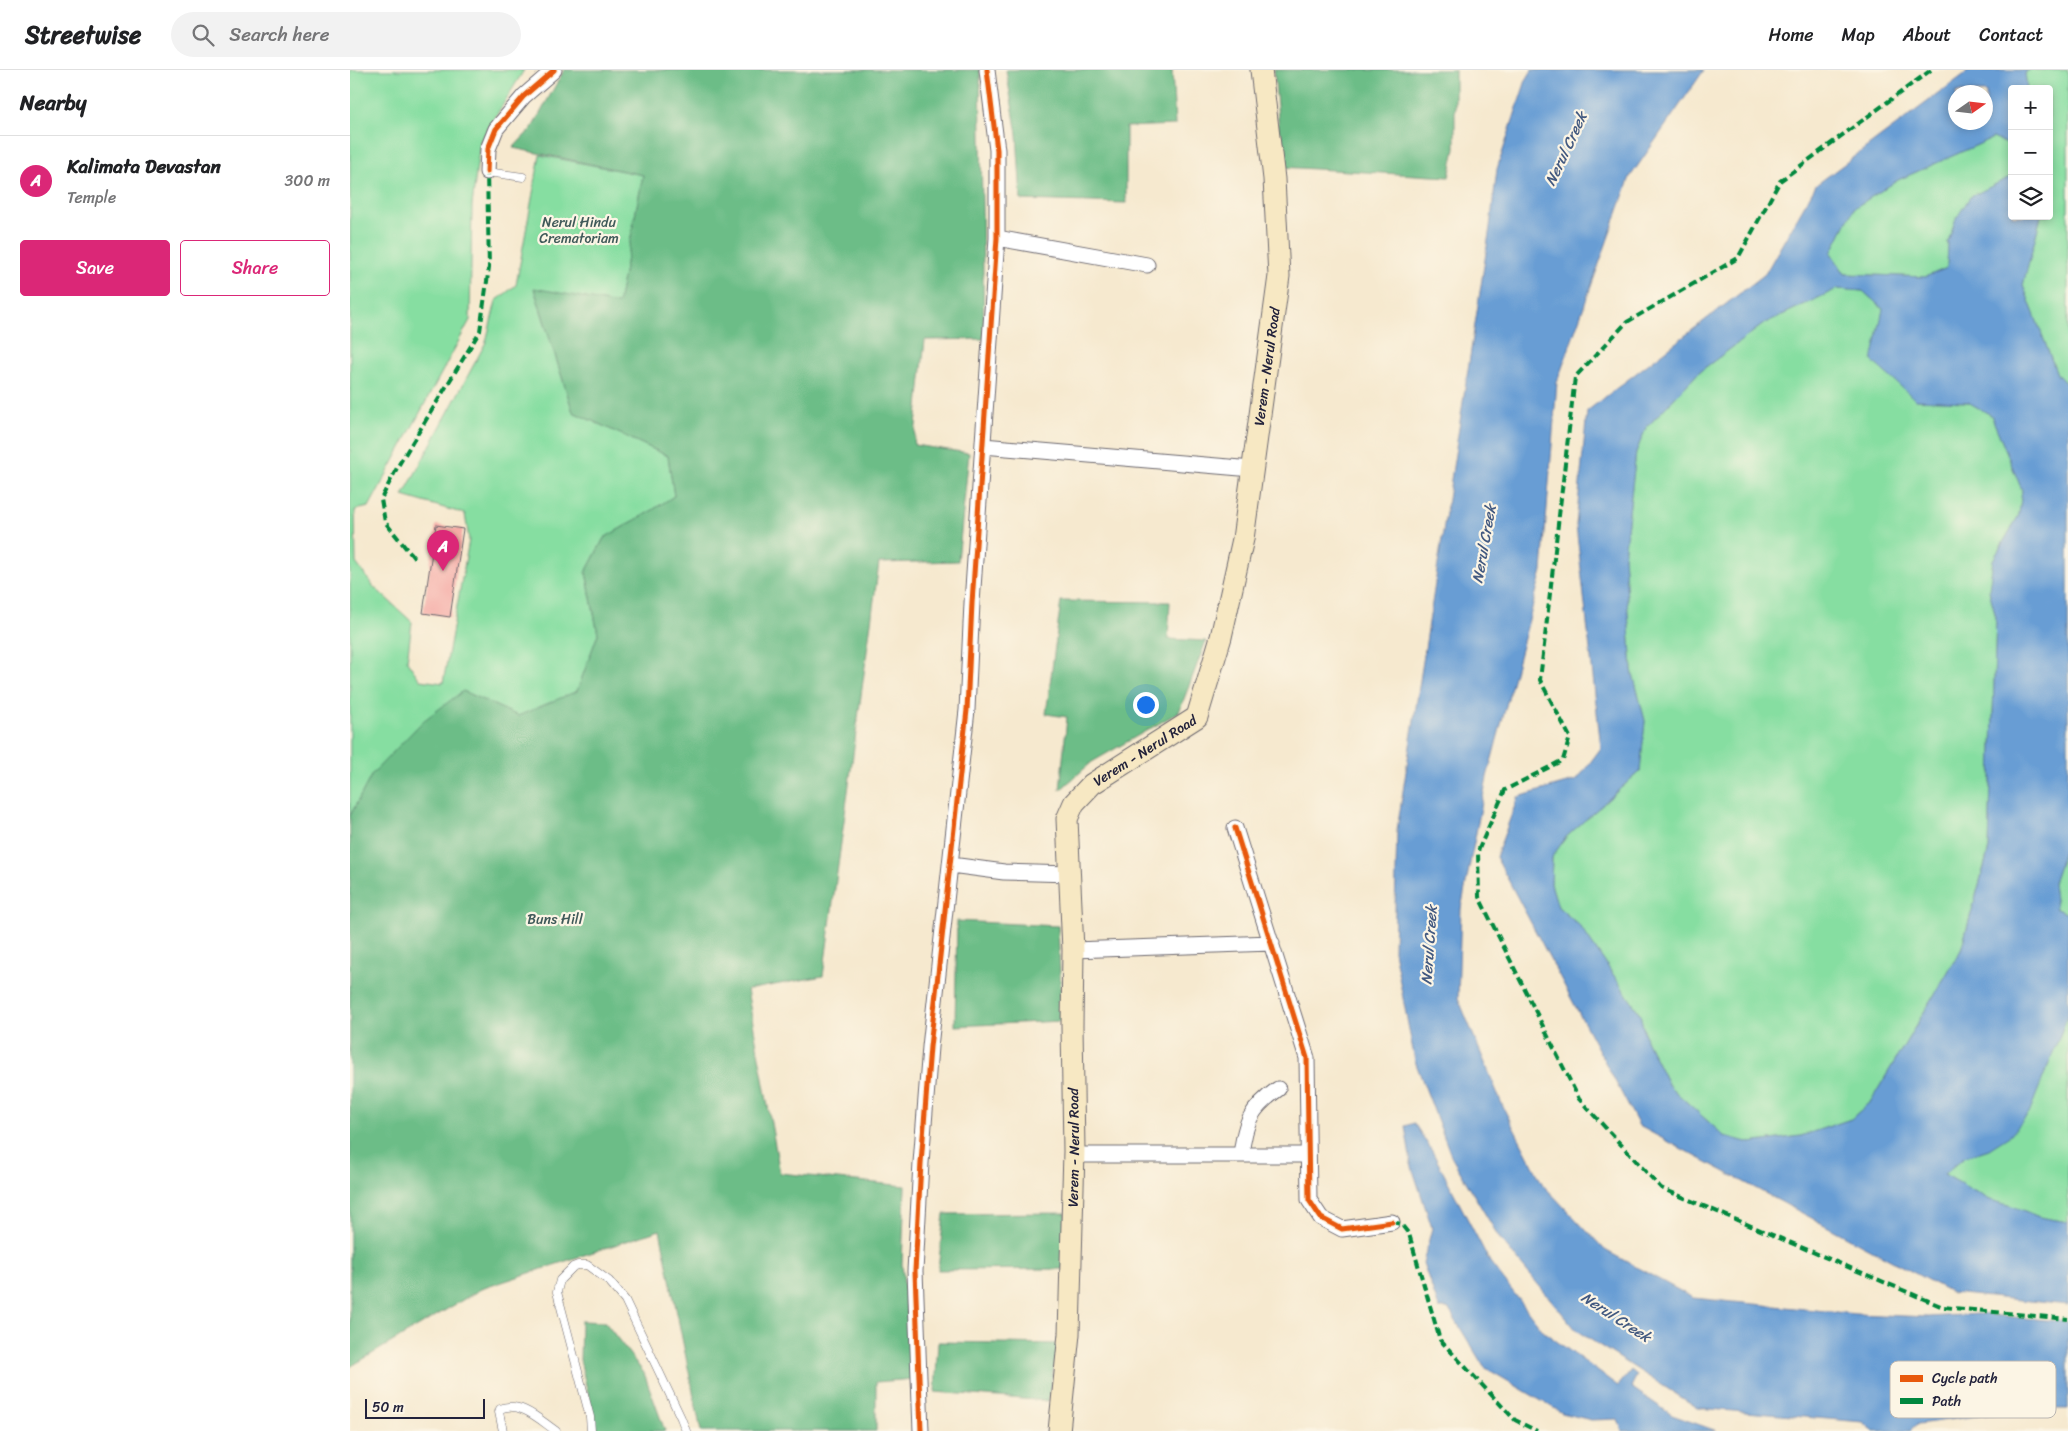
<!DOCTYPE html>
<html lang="en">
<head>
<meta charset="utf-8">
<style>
	body { margin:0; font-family:Sriracha,sans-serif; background:#f2f2f2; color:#202124 }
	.controls { position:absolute; right:15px; top:15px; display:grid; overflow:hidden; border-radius:5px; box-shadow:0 2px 8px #0003 }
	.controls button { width:45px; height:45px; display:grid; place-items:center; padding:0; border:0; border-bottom:1px solid #e0e0e0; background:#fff; color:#202124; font:25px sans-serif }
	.compass { position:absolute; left:1598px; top:15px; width:45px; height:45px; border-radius:50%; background:#fff; box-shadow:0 2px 8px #0003; rotate:76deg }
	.scale { position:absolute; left:15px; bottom:12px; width:120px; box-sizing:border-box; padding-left:5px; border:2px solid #22223b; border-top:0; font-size:14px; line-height:18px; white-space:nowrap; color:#22223b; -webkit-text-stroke:4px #fcf5e5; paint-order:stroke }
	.you { position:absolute; left:795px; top:634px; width:18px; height:18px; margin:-12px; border:4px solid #fff; border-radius:50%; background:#1a73e8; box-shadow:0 0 0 8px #1a73e833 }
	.badge { display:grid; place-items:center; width:32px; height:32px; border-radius:50%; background:#db2777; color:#fff; font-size:16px; font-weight:700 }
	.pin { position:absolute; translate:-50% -41px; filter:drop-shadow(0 1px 2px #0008) }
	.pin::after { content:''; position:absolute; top:26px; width:18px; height:15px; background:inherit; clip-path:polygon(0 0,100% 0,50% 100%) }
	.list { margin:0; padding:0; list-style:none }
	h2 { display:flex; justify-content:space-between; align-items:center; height:65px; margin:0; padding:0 20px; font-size:21px }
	h2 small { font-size:16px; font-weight:400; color:#757577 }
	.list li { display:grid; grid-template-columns:32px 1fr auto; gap:15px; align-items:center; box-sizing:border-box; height:90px; padding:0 20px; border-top:1px solid #e0e0e0 }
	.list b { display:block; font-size:19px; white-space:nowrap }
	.list p { margin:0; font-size:16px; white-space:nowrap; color:#757577 }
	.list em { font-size:16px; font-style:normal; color:#757577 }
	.actions { display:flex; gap:10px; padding:15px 20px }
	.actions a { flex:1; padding:11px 0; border:1px solid #db2777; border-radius:5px; text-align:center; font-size:18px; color:#db2777 }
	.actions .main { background:#db2777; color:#fff }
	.icon { flex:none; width:28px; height:28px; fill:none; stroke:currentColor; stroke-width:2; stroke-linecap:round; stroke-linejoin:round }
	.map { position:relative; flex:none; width:1718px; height:1361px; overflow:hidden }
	header { display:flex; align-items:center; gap:30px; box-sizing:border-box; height:70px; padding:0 25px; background:#fff; border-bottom:1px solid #e0e0e0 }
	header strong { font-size:24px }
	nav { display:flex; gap:28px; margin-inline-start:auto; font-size:18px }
	.search { width:350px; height:45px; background:#f2f2f2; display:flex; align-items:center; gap:12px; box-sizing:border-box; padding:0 18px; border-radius:28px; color:#757577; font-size:19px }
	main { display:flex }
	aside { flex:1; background:#fff }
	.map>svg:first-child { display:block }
	.green { fill:#86dea1; stroke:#54806e }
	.forest { fill:#6cbd87; stroke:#477061 }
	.water { fill:#689dd4; stroke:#456088; fill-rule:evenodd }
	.building { fill:#f5aba6 }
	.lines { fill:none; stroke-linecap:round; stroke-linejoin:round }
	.lane-casing { stroke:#6c686f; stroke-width:9 }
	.street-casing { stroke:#6c686f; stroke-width:17 }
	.secondary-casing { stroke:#6c686f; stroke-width:23 }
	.lane { stroke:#fff; stroke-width:8 }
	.street { stroke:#fff; stroke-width:15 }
	.secondary { stroke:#f7e8c3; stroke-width:21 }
	.quiet { stroke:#00873e; stroke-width:4; stroke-dasharray:8 4; stroke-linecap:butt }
	.cycleway-casing { stroke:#fcf5e5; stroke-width:8 }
	.cycleway { stroke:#e8590c; stroke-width:5 }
	.labels { text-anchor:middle; stroke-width:4.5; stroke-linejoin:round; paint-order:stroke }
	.park-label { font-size:14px; fill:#405a5a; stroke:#fcf5e5 }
	.street-label { font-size:14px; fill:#22223b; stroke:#fcf5e5 }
	.water-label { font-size:15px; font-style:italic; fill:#425980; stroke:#fcf5e5 }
	.key { fill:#fcf5e5; stroke:#bbb6b2; stroke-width:1 }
	.key-label { font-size:14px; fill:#22223b }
</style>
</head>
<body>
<header>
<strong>Streetwise</strong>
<div class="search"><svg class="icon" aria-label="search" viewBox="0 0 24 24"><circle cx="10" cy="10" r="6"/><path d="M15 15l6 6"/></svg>Search here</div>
<nav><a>Home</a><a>Map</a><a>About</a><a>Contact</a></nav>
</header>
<main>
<aside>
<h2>Nearby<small></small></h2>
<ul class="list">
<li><span class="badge">A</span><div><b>Kalimata Devastan</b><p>Temple</p></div><em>300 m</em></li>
</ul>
<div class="actions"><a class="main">Save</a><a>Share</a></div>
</aside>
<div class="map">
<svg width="1718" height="1361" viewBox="0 0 1718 1361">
	<rect width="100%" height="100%" fill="#fcf5e5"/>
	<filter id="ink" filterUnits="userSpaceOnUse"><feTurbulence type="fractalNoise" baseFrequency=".02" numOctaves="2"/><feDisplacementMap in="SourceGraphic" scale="10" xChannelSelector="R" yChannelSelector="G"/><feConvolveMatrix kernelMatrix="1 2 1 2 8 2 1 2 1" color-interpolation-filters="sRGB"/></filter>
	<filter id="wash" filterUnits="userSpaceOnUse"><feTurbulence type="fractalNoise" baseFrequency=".0096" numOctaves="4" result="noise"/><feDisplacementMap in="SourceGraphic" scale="20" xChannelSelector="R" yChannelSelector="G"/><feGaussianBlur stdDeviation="1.12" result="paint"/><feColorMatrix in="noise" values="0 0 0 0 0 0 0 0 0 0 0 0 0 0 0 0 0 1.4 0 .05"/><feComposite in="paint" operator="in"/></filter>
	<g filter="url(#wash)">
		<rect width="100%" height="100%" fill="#f6e9cf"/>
		<path class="green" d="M0 0H174L130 72 122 135 120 250 19 437 5 440 6 493 23 516 62 552 57 591 70 610 93 613 119 470 115 444 53 426 136 272 146 231 166 215 190 85 293 105 268 234 184 219 223 342 318 386 324 426 301 441 254 468 236 502 248 564 227 622 168 646 113 621 22 704 0 746Z
			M1679 0H1718V316L1707 304 1673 215 1691 146H1699V19H1677L1675 3Z
			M1643 68 1662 76V106L1621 127 1598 172 1597 198 1575 207 1495 204 1481 183 1504 138 1548 110Z
			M1487 219 1513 221 1533 239 1566 330 1618 332 1641 345 1672 420 1669 445 1643 490 1639 520 1646 547 1639 778 1611 880 1521 1031 1501 1049 1451 1066 1400 1073 1374 1066 1319 1016 1296 970 1290 944 1230 856 1208 837 1201 814 1202 787 1216 767 1290 701 1295 651 1282 600 1274 486 1286 382 1296 358 1349 302 1415 253Z
			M1718 769V844L1706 839 1703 813Z
			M1718 945V1152L1689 1147 1665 1137 1640 1130 1594 1104 1614 1087 1639 1079 1678 1043Z"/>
		<path class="forest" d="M214 0H630L634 269 575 270 564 375 619 383 608 491 529 493 473 906 397 920 430 1103 555 1116 552 1194 564 1309 526 1312V1361H351L310 1160 131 1219 0 1297V746L22 704 73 651 113 621 168 646 227 621 248 564 236 502 254 468 301 441 324 426 318 386 223 342 184 218 268 234 293 105 163 78 182 58Z
			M656 0H822L825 55 776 57V133L671 130 667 64Z
			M924 0H1105V79L1099 107 932 97Z
			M711 531 820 532 818 569 856 571 829 642 742 692 710 720 717 647 696 644Z
			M607 851 708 856 712 951 605 956Z
			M716 1143 713 1199 588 1200 594 1144Z
			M231 1251 255 1252 294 1303 315 1361H247L230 1290Z
			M588 1272 708 1274 698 1331 585 1322Z"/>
		<path class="water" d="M1182 0H1354L1280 107 1207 312 1192 501 1137 707 1111 839 1108 928 1154 1039 1193 1115 1255 1180 1343 1228 1506 1244 1579 1247 1628 1244 1718 1252V1339H1679L1568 1354 1560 1361H1524L1513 1352 1348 1338 1227 1261 1150 1169 1102 1088 1065 991 1044 881 1047 760 1140 157 1147 99 1176 10Z
			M1620 0H1679L1675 3 1677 19H1662V76L1643 68 1548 110 1504 138 1481 183 1495 204 1575 207 1597 198 1598 172 1606 149 1620 127 1662 106V146H1691L1673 215 1707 304 1718 316V769L1703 813 1706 839 1718 844V945L1679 1043 1661 1065 1639 1079 1614 1087 1594 1104 1640 1130 1665 1137 1689 1147 1718 1152V1235L1602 1223 1289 1056 1146 787 1168 727 1227 710 1251 678 1226 455 1237 341 1415 204 1466 115ZM1636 22V52H1606V22ZM1487 219 1513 221 1533 239 1522 291 1566 330 1618 332 1641 345 1672 420 1669 445 1643 490 1639 520 1646 547 1639 779 1611 880 1521 1031 1501 1049 1451 1066 1400 1073 1374 1066 1319 1016 1296 970 1290 944 1230 856 1208 837 1201 814 1202 787 1216 767 1290 701 1295 651 1282 600 1274 486 1286 382 1296 358 1349 302 1415 253Z
			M1064 1053 1082 1081 1140 1192 1194 1262 1268 1316 1281 1300 1287 1305 1281 1317 1322 1345 1367 1361H1272L1268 1349 1241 1350 1212 1343 1134 1297 1098 1238H1089L1073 1193 1082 1158 1061 1094 1055 1056Z"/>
		<g id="blocks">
			<path class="building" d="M86 455 113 459 100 547 73 543Z"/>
		</g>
	</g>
	<g filter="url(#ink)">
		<use href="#blocks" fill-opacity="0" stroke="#6c686f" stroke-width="1"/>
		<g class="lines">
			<defs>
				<path id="lane" d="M137 102 173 107
					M153 1361 149 1342 150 1339C170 1330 191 1351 206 1361
					M241 1361 240 1347 207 1222 210 1210 223 1197 228 1195H237L259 1211 275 1230 331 1348 336 1361"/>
				<path id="street" d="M137 102 138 79 146 59 174 26 204 0
					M647 168 797 195
					M633 376 902 399
					M885 758 957 988 959 1130 971 1148 992 1159 1042 1152
					M601 795 654 802 720 804
					M723 880 922 873
					M724 1085H958
					M891 1085C895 1052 900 1039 928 1019
					M571 1361 565 1201 571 1093 580 977 617 640 622 533 647 168V80L637 0"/>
				<g id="secondary">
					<path id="s1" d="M709 1361 719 1264 724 1081 722 956 723 880 717 749 724 733 742 714 847 647 871 567 893 469 929 206 924 109 911 0"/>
				</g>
			</defs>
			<use href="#lane" class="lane-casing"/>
			<use href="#street" class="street-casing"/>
			<use href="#secondary" class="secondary-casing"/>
			<use href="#lane" class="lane"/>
			<use href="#street" class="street"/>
			<use href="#secondary" class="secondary"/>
			<path class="quiet" d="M1581 0 1430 111 1388 188 1277 252 1225 307 1190 610 1220 667 1213 690 1155 720 1128 781 1129 827 1229 1029 1311 1118 1593 1237 1718 1249
				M64 488 35 452 31 429 48 396 130 261 139 197 137 102
				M1042 1152 1051 1154 1059 1164 1090 1270 1165 1350 1187 1361"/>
			<defs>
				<path id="cycleway" d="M137 102 138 79 146 59 174 26 204 0
					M885 758 957 988 959 1130 971 1148 992 1159 1042 1152
					M571 1361 565 1201 571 1093 580 977 617 640 622 533 647 168V80L637 0"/>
			</defs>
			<use href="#cycleway" class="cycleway-casing"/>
			<use href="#cycleway" class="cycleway"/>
		</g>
	</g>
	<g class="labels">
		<g class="park-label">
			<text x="229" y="157">Nerul Hindu<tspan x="229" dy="16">Crematoriam</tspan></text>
			<text x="205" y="854">Buns Hill</text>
		</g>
		<g class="street-label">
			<text dy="5" stroke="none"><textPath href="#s1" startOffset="1139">Verem - Nerul Road</textPath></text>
			<text dy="5" stroke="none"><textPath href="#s1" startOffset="719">Verem - Nerul Road</textPath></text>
			<text dy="5" stroke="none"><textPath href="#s1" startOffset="284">Verem - Nerul Road</textPath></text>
		</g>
		<g class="water-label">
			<text transform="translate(1216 79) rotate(-65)" y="5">Nerul Creek</text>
			<text transform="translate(1134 474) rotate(-80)" y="5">Nerul Creek</text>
			<text transform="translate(1079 875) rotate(-86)" y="5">Nerul Creek</text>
			<text transform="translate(1266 1247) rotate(33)" y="5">Nerul Creek</text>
		</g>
	</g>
	<rect x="1540" y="1291" width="166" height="57" rx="8" class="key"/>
	<rect x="1550" y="1305" width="23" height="7" fill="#e8590c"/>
	<rect x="1550" y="1328" width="23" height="6" fill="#00873e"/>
	<g class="key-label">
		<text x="1582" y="1313">Cycle path</text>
		<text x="1582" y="1336">Path</text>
	</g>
</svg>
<div class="controls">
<button>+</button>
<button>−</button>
<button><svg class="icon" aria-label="layers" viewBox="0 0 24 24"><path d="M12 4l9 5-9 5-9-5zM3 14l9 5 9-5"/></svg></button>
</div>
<svg class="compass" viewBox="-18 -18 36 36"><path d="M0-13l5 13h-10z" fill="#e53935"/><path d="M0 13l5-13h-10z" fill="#757577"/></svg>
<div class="scale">50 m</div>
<div class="you"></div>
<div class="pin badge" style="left:93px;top:501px">A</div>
</div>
</main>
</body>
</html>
